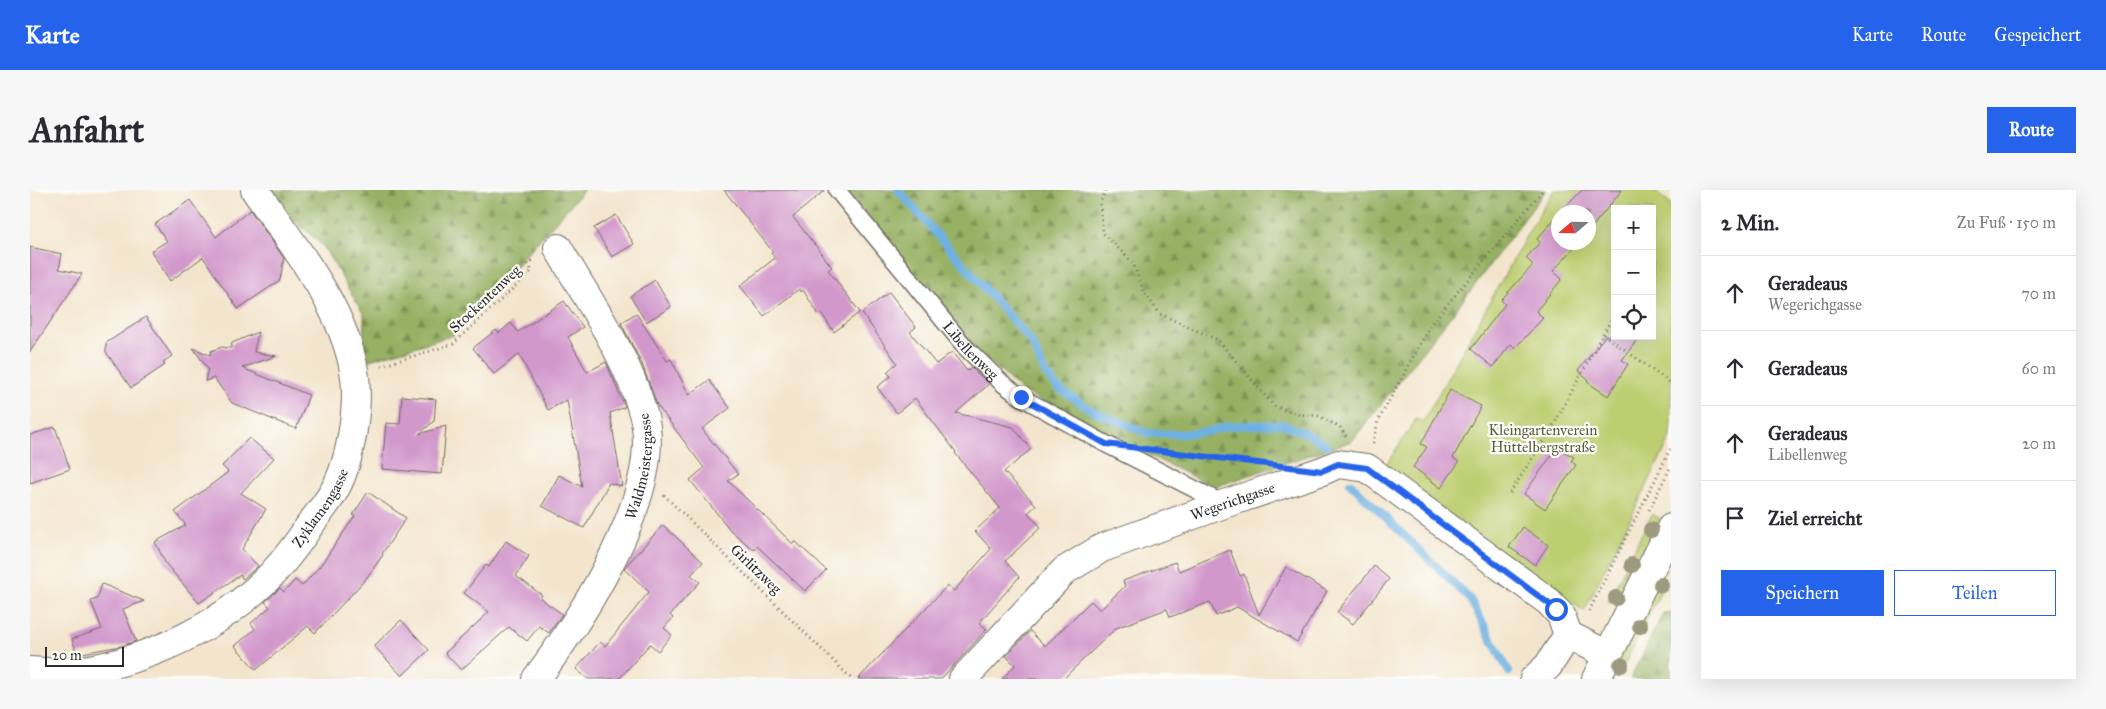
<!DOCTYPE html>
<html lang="de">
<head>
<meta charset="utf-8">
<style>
	body { margin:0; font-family:"IM FELL Great Primer",serif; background:#f7f7f7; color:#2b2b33 }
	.controls { position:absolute; right:15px; top:15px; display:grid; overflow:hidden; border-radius:0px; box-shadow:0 5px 20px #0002 }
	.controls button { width:45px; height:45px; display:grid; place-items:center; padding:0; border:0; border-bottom:1px solid #e1e1e2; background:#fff; color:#2b2b33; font:25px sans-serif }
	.compass { position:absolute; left:1521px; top:15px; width:45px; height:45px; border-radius:50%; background:#fff; box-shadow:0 5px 20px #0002; rotate:250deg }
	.scale { position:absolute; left:15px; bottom:12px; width:79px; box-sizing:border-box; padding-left:5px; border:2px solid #2b2b2b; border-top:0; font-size:14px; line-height:18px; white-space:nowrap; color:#2b2b2b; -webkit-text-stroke:4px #fdfcf7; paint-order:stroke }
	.stop { position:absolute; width:15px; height:15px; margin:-11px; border:4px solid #2563eb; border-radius:50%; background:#fff }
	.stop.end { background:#2563eb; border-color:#fff; box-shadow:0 1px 5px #0008 }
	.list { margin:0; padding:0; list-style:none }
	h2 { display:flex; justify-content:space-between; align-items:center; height:65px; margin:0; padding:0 20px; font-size:21px }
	h2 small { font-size:16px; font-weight:400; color:#7c7c81 }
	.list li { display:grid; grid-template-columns:32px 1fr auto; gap:15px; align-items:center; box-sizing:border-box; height:75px; padding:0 20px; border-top:1px solid #e1e1e2 }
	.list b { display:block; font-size:19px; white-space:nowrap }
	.list p { margin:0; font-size:16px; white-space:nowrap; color:#7c7c81 }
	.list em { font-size:16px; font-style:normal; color:#7c7c81 }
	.actions { display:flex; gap:10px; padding:15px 20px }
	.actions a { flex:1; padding:11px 0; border:1px solid #2563eb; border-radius:0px; text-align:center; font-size:18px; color:#2563eb }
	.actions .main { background:#2563eb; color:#fff }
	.icon { flex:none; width:28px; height:28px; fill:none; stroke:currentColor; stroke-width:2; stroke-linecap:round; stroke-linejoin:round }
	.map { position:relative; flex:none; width:1641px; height:489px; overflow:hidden; border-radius:0px }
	header { display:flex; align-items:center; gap:30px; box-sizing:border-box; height:70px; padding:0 25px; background:#2563eb; color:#fff }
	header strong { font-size:24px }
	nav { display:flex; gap:28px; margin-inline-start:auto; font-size:18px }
	.intro { display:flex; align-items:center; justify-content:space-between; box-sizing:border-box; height:120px; padding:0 30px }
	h1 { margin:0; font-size:35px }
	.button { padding:12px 22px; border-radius:0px; background:#2563eb; color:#fff; font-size:18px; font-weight:700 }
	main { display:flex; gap:30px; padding:0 30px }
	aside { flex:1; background:#fff; border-radius:0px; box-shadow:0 5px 20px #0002 }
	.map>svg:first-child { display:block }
	.grass { fill:url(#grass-dots); stroke:#747c4e }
	.forest { fill:url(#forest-firs); stroke:#606e47 }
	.green { fill:#bdce71; stroke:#747c4e; fill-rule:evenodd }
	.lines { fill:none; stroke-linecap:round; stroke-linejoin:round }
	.stream { stroke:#6db0e2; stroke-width:8 }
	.building { fill:#d298cc }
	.lane-casing { stroke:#716c64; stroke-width:19 }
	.street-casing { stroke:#716c64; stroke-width:30 }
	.secondary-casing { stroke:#716c64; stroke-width:30 }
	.path { stroke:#716c64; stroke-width:3; stroke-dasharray:1 4; stroke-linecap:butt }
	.lane { stroke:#fff; stroke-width:16 }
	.street { stroke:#fff; stroke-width:28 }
	.secondary { stroke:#fff; stroke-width:28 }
	.tree { fill:#9d9a7f }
	.route { stroke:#2563eb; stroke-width:6 }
	.labels { text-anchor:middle; stroke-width:4.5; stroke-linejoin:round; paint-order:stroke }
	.street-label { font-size:15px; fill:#2b2b2b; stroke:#fdfcf7 }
	.park-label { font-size:15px; fill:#575c40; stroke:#fdfcf7 }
</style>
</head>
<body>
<header>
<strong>Karte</strong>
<nav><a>Karte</a><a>Route</a><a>Gespeichert</a></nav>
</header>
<div class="intro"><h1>Anfahrt</h1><a class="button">Route</a></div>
<main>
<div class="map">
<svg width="1641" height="489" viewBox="0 0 1641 489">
	<defs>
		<pattern id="grass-dots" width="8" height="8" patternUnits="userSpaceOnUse" patternTransform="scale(1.25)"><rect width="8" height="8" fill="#bdce71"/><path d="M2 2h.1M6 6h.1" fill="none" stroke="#a3b162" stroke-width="1.8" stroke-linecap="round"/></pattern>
		<pattern id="forest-firs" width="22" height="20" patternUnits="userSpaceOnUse" patternTransform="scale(1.25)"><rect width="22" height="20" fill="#96b163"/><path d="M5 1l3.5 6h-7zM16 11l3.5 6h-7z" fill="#7b9052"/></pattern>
	</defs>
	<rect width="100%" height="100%" fill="#fdfcf7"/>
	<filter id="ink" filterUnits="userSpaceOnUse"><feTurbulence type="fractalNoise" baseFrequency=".02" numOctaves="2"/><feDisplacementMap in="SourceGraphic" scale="10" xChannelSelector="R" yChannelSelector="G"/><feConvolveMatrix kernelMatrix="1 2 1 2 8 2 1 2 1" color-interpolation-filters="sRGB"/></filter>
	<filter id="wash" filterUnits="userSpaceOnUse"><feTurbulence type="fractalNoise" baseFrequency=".0096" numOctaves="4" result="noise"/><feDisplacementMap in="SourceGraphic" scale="20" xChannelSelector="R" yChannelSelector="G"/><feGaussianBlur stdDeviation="1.12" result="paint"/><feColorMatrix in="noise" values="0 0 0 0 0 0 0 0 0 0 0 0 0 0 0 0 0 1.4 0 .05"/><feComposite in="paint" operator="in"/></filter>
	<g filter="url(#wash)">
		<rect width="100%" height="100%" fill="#f3e5cd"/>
		<path class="grass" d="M1622 324 1630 329 1615 358 1613 357 1612 359 1614 360 1586 414 1578 411Z
			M1629 390 1635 393 1590 483 1584 480Z"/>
		<path class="forest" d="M240 0H554L424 145 333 172 334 125 293 56 255 22Z
			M816 0H1516L1435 108 1322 251 1184 297 1056 235 991 200 942 156Z
			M1641 422V489H1600L1633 423Z"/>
		<path class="green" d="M1524 0H1623L1641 15V247L1554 421 1465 360 1356 275 1386 229 1393 232 1503 34ZM1585 19H1622V146H1585ZM1528 22H1558V52H1528Z"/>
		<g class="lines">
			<path class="stream" d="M868 0 1001 151 1015 183 1028 198 1063 221 1117 243 1154 244 1181 241 1198 236 1253 234 1280 245 1297 256
				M1320 293 1440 409 1479 482"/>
		</g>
		<g id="blocks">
			<path class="building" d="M694 0H795L763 27 802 77 798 80 830 122 804 142 791 123 789 125 773 100 771 102 769 99 734 126 710 96 745 68 741 63 743 62Z
				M1552 0H1592L1558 42V22H1531Z
				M160 10 186 47 220 20 254 68 250 90 208 119 173 67 140 91 121 61 137 51 125 34Z
				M586 25 604 54 582 67 564 38Z
				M1528 25V52H1550L1523 81 1532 89 1506 121 1513 128 1485 158 1481 154 1463 177 1441 159 1475 114 1471 110 1503 75 1496 68 1510 52 1507 49Z
				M0 57 32 64 29 79 52 84 0 162Z
				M625 90 641 117 616 132 600 106Z
				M859 102 886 137 880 142 906 174 922 162 937 181 941 177 959 194 926 223 983 237 1001 259 974 282 1006 315 998 323 1011 337 975 371 989 387 949 433 957 439 911 489H828L917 396 924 401 961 359 945 341 970 318 925 263 926 262 885 208 867 223 847 197 861 186 857 182 867 173 832 123Z
				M534 111 553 137 538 147 557 182 576 172 595 217 580 223 592 296 579 293 554 338 512 316 529 285 552 297 537 210 518 220 489 164 464 184 443 158 466 140 469 143 481 133 488 142Z
				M606 123 637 171 641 169 659 205 679 190 700 218 672 239 708 284 698 291 763 354 765 351 796 380 775 401 727 356 724 360 701 341 660 290 674 278 627 215 612 174 591 133Z
				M116 127 142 166 133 172 135 175 101 198 76 162V153Z
				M228 142 224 162 246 166 212 178 279 205 266 239 202 213 184 188 175 191 178 179 163 158 180 165 181 161 192 157 201 158 202 153Z
				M1575 146H1610L1592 170 1598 174 1578 206 1557 192 1558 190 1548 181Z
				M1420 200 1451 216 1423 268 1429 272 1411 298 1383 277 1397 257 1391 254Z
				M372 206 406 209 404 231 389 244 416 236 412 284 352 279 356 233 370 234Z
				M25 237 40 279 0 293V245Z
				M219 248 244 268 211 303 236 319 212 359 228 376 213 389 210 385 169 413 136 374 125 352 156 335 145 322 198 282 192 276Z
				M1527 258 1544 267 1541 271 1546 275 1515 319 1494 304Z
				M338 302 376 328 352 364 353 365 335 390 285 443 278 436 226 480 205 456 225 439 221 433 240 417 235 412 250 398 254 402 265 390 272 396 290 376 325 326 323 325Z
				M633 335 673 372 661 385 670 392 640 425 643 428 634 438 642 445 628 461 620 454 589 489H558L546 479 570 452 575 456 619 402 594 378Z
				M1493 337 1518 355 1505 375 1479 357Z
				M476 351 499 366 486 386 512 405 510 408 532 424 519 443 509 436 497 451 479 437 431 480 415 463 459 422 434 403 456 375 459 377Z
				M1200 360 1210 386 1214 384 1229 425 1256 377 1297 401 1267 452 1207 417 1186 426 1180 412 1140 427 1137 419 1086 438 1033 489H972L985 475 976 466 1000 441 1015 456 1061 411 1070 420 1095 396 1093 391 1145 372 1149 381Z
				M1344 376 1359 389 1323 434 1307 422Z
				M72 394 114 411 93 419 106 451 91 456 47 464 42 449 72 439 61 411 67 409Z
				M371 430 399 460 372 486 344 456Z"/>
		</g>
	</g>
	<g filter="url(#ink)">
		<use href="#blocks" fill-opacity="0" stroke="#716c64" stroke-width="1"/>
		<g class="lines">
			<defs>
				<g id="lane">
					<path id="s1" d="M807 0 936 158 972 193 991 207 1076 254 1194 314"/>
				</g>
				<g id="street">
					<path id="s2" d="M0 481C82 489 177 447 235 391 254 373 268 353 282 332 290 322 298 312 304 301 321 272 330 213 324 180 311 112 263 56 225 0"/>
					<path id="s3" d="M506 489C551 429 636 300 613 223 597 165 558 110 528 58"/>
					<path id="s4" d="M933 489 1034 381 1072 358 1194 314 1292 281 1308 274 1337 278 1519 412 1531 425 1538 445 1578 465"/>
					<path d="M1504 489 1518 476 1538 445"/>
				</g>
				<path id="secondary" d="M1566 489 1641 338"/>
			</defs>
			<use href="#lane" class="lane-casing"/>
			<use href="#street" class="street-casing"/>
			<use href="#secondary" class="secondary-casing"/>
			<path class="path" d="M1075 0 1070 14 1073 43 1103 73 1114 102 1130 124 1188 150 1244 216 1267 224 1289 226 1310 237 1317 248
				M1573 144 1585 124
				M351 176 423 154 502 81 498 74 504 69
				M1343 253 1348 231 1401 134 1513 0
				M1144 263 1227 273
				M1480 303 1523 236 1573 144 1641 193
				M634 305 822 489
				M1619 320 1641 276
				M1559 421 1641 258"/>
			<use href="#lane" class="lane"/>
			<use href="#street" class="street"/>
			<use href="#secondary" class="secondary"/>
		</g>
		<g class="tree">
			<circle cx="1621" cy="340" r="8"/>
			<circle cx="1602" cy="375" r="8"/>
			<circle cx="1631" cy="395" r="8"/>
			<circle cx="1586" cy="408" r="8"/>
			<circle cx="1610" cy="436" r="8"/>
			<circle cx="1591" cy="475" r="8"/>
		</g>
	</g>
	<g class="lines" filter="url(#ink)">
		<path class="route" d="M991 207 1076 254 1292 281 1308 274 1337 278 1526 419"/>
	</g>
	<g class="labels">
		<g class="street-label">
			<text transform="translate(455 109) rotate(-43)" y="5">Stockentenweg</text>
			<text dy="5" stroke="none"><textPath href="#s1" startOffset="209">Libellenweg</textPath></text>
			<text dy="5" stroke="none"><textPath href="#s3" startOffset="240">Waldmeistergasse</textPath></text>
			<text dy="5" stroke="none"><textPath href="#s4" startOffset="331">Wegerichgasse</textPath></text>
			<text dy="5" stroke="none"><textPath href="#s2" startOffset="351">Zyklamengasse</textPath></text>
			<text transform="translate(726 379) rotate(44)" y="5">Girlitzweg</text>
		</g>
		<g class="park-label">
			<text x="1513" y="245">Kleingartenverein<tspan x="1513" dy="17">Hüttelbergstraße</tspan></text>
		</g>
	</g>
</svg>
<div class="controls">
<button>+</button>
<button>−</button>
<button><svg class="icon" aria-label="locate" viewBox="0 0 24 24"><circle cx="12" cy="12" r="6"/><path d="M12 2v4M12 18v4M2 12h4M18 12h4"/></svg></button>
</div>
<svg class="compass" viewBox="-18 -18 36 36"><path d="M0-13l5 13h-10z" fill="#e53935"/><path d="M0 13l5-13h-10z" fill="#7c7c81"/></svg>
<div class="scale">20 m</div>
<div class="stop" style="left:1526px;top:419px"></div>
<div class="stop end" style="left:991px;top:207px"></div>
</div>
<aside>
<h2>2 Min.<small>Zu Fuß · 150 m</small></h2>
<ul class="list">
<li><svg class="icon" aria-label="ahead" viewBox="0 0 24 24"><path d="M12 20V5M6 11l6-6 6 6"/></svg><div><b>Geradeaus</b><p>Wegerichgasse</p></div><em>70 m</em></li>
<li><svg class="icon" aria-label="ahead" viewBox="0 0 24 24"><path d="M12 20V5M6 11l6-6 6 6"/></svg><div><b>Geradeaus</b></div><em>60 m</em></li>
<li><svg class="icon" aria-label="ahead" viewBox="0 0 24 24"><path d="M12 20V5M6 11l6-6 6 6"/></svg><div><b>Geradeaus</b><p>Libellenweg</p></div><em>20 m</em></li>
<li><svg class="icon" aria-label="arrive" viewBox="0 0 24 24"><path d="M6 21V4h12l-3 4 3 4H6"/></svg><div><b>Ziel erreicht</b></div></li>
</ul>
<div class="actions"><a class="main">Speichern</a><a>Teilen</a></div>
</aside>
</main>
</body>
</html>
